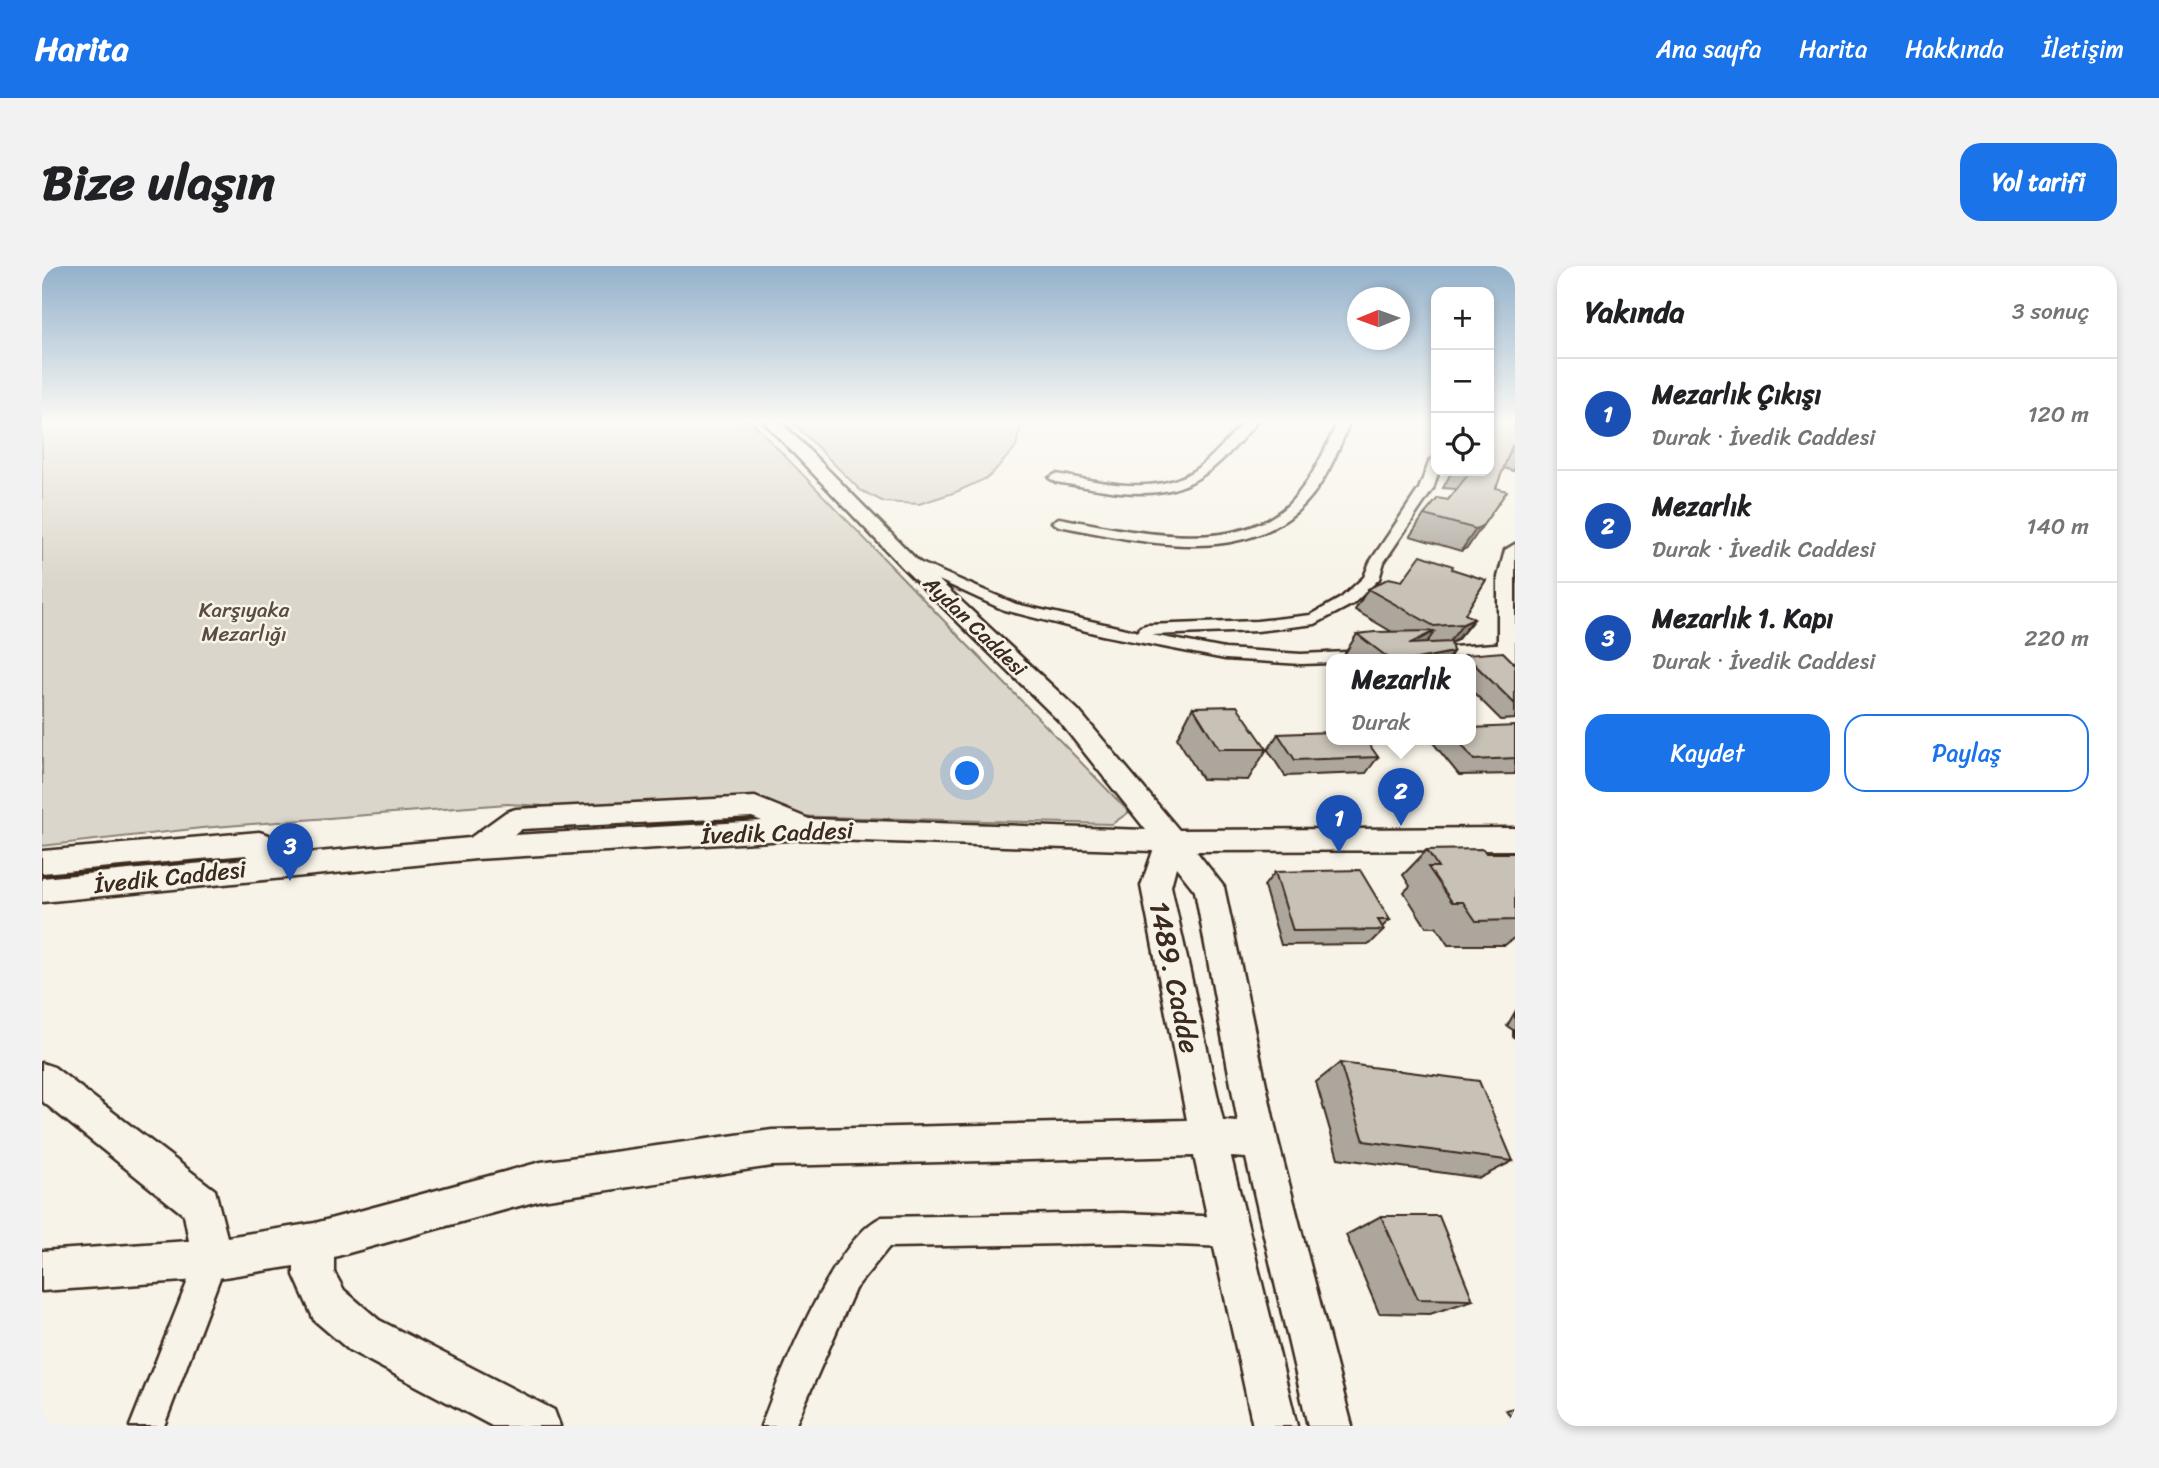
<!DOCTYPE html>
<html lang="tr">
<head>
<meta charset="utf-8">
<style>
	body { margin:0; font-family:Sriracha,sans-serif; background:#f2f2f2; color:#202124 }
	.controls { position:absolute; right:21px; top:21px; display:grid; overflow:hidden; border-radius:14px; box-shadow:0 4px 10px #0003 }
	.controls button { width:63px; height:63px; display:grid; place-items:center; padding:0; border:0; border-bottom:2px solid #e0e0e0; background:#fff; color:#202124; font:35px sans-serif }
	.compass { position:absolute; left:1305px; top:21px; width:63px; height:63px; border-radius:50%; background:#fff; box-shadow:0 4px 10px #0003; rotate:269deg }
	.you { position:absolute; left:926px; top:508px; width:24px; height:24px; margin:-18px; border:5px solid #fff; border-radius:50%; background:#1a73e8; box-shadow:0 0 0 10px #1a73e833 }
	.badge { display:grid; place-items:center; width:46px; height:46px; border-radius:50%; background:#1a73e8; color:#fff; font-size:23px; font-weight:700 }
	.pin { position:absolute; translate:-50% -58px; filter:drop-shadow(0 2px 4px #0008) }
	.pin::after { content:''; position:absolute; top:37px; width:24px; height:21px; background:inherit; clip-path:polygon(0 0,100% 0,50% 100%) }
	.popup { position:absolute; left:1284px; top:388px; width:150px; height:91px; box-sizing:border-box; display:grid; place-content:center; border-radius:14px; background:#fff; filter:drop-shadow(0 2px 5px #0005); font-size:23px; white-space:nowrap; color:#757577 }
	.popup b { font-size:26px; color:#202124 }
	.popup::after { content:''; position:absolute; left:50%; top:100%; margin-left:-14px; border:14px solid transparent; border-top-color:#fff }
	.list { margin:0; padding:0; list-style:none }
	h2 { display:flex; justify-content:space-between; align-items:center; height:91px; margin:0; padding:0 28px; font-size:30px }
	h2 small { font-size:23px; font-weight:400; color:#757577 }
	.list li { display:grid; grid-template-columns:46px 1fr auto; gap:21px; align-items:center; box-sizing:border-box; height:112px; padding:0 28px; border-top:2px solid #e0e0e0 }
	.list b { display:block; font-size:26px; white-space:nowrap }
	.list p { margin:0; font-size:23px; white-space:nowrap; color:#757577 }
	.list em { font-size:23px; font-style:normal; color:#757577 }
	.actions { display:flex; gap:14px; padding:21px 28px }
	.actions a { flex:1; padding:16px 0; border:2px solid #1a73e8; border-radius:21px; text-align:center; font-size:24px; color:#1a73e8 }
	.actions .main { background:#1a73e8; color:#fff }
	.icon { flex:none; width:38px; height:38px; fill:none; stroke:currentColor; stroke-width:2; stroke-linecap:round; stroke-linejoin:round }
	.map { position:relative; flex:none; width:1473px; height:1160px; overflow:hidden; border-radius:21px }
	header { display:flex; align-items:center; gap:42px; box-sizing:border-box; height:98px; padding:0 35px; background:#1a73e8; color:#fff }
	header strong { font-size:33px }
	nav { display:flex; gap:38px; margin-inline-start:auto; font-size:24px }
	.intro { display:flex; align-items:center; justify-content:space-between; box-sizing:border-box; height:168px; padding:0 42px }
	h1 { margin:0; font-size:49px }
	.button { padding:18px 32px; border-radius:21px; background:#1a73e8; color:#fff; font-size:24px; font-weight:700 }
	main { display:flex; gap:42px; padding:0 42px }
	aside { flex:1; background:#fff; border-radius:21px; box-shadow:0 4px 10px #0003 }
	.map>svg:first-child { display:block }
	.green { fill:#dbd6cb; stroke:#8b8074; stroke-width:2 }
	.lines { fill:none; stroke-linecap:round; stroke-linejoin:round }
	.street-casing { stroke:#3b2a1e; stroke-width:5 }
	.secondary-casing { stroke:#3b2a1e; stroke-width:5 }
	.street { fill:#f7f3e8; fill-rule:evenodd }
	.secondary { fill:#f7f3e8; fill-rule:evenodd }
	.wall { fill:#aca69d; stroke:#3b2a1e; stroke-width:2 }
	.shaded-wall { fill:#8c877f; stroke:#3b2a1e; stroke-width:2 }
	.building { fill:#c8c1b6; stroke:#3b2a1e; stroke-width:2 }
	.labels { text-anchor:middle; stroke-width:5; stroke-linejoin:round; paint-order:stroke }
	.far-park-label { font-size:21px; fill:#5b4c41; stroke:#f7f3e8 }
	.far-street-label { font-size:21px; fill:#3b2a1e; stroke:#f7f3e8 }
	.street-label { font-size:24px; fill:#3b2a1e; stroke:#f7f3e8 }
	.near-street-label { font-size:28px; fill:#3b2a1e; stroke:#f7f3e8 }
</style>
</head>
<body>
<header>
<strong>Harita</strong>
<nav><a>Ana sayfa</a><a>Harita</a><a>Hakkında</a><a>İletişim</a></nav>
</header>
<div class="intro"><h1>Bize ulaşın</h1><a class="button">Yol tarifi</a></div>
<main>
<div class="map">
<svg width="1473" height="1160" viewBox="0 0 1473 1160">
	<rect width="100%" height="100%" fill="#f7f3e8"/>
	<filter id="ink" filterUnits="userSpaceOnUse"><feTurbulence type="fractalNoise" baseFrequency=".0143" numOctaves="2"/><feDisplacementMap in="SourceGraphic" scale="14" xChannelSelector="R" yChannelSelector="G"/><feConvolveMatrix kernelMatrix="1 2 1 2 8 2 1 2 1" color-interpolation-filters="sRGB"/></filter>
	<g filter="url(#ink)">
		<path class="green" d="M0 154H708L1087 546 1070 558 655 548 465 538 160 562 0 580Z
			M748 154H980L974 181 947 211 914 226 877 238 842 236 818 224Z"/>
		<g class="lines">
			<defs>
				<path id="street" d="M1203 154H1216C1148 240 1115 234 1014 216L1007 212 1014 208C1060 216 1117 232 1157 201 1175 188 1188 170 1203 154Z
					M1296 154H1308C1296 186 1281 224 1254 246 1191 301 1091 274 1017 260L1010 256 1017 252C1084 264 1193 292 1248 237 1270 214 1284 183 1296 154Z
					M1394 190V205H1397L1391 223 1342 296 1337 313 1311 338 1273 358 1215 365 1110 369 1183 383 1259 388 1329 385 1337 390 1335 394H1289V397L1259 398 1183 393 1060 369 962 344 860 297 867 293 872 294 974 338 1097 366 1098 361 1104 359 1215 355 1269 349 1299 332 1322 311 1328 296 1377 223 1388 194Z
					M1467 377 1473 378V386L1382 393 1374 388 1382 383Z
					M1081 947 1186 951 1196 956 1201 966 1196 976 1186 981 1081 977 847 981 813 1023 753 1160H719C737 1111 793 971 840 951Z
					M170 978 181 982 185 993 122 1160H88L159 982Z"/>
				<path id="secondary" d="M720 154H737L874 293 1036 444 1137 564 1473 562V584L1154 585 1182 621 1236 875 1310 1160H1266L1204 892 1189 891 1255 1160H1211L1152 890 730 900 499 934 292 991V1006L302 1024 337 1054 512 1144 518 1160H450L307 1084 272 1054 252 1009V1000L170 1013 0 1025V985L147 975 142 949 0 835V797L12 801 173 924 185 971 273 957 499 896 730 864 1145 854 1099 620 1111 585 762 573 434 593 0 636V612L205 593 204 589 0 607V585L217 566 227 569 233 590 428 572 464 546 474 543 713 531 767 553 1104 564 1018 456 860 301ZM710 551 720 555 472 569 480 563ZM1134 601 1153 625 1196 856 1181 855 1129 620Z
					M1473 278V395L1465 393 1456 382V311L1463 284Z"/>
			</defs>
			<use href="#street" class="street-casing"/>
			<use href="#secondary" class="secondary-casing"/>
			<use href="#street" class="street"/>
			<use href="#secondary" class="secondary"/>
		</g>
		<path class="wall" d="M1447 154H1473V202L1471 205 1462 202 1426 281 1419 285 1368 270 1382 249 1406 234 1415 223 1401 222 1410 205H1447Z
			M1410 303 1423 348 1432 353 1415 374 1409 377 1411 386 1405 394H1299L1315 368 1350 366 1313 344 1326 323Z
			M1423 389 1473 398V453L1459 454 1429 424V394H1419Z
			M1151 441 1225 483 1206 514 1160 513 1135 472Z
			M1473 460V508L1417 509 1392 478 1395 474H1429Z
			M1236 468 1336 491 1324 507 1243 510 1226 484Z
			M1385 584 1444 587H1473V671L1463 679H1406L1394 661H1384L1362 626 1368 620 1361 609Z
			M1233 606 1348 654 1340 661 1342 664 1328 678 1239 679 1222 620Z
			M1473 746V772L1471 771V764L1465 760Z
			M1298 797 1471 895 1438 912 1296 892 1274 816Z
			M1339 950 1431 1034 1388 1048 1337 1047 1304 969Z
			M1473 1142V1157L1464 1144Z"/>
		<path class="shaded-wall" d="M1441 259 1426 281 1419 285 1434 263Z
			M1432 353 1415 374 1405 379 1421 358Z
			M1393 365 1373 393 1411 386 1405 394H1356L1367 378Z"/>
		<path class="building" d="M1447 154 1473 155V181L1470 180 1454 222 1465 225 1441 259 1434 263 1382 249 1396 232 1406 234 1429 205H1447Z
			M1379 289 1411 300 1410 303 1444 314 1423 348 1432 353 1421 358 1392 360 1326 323 1347 312 1360 315Z
			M1393 365 1367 378 1409 376 1411 386 1370 394H1349L1315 368 1333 366Z
			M1461 386 1473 398V438L1423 389Z
			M1195 440 1225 483H1177L1151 441Z
			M1473 460V492L1432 494 1416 474H1429V462Z
			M1289 466V474H1324L1336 491 1253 494 1236 468Z
			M1441 583 1444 587H1473V654L1434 655 1421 636H1410L1386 601H1396L1385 584Z
			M1318 604 1348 654H1336L1342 664 1251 665 1233 606Z
			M1298 797 1437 815 1471 895 1322 875Z
			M1339 950H1397L1431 1034 1376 1033Z"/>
	</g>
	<linearGradient id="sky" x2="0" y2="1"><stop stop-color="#93b1cb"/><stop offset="0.49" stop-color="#fbfaf5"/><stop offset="1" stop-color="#fbfaf5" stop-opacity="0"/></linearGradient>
	<rect width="1473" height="317" fill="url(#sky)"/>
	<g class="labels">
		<g class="far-park-label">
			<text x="202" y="351">Karşıyaka<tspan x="202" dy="24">Mezarlığı</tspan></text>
		</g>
		<g class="far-street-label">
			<text transform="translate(933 360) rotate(44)" y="7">Aydan Caddesi</text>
		</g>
		<g class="street-label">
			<text transform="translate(735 567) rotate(-2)" y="8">İvedik Caddesi</text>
			<text transform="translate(128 611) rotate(-6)" y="8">İvedik Caddesi</text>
		</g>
		<g class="near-street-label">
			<text transform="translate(1133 711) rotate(78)" y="10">1489. Cadde</text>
		</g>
	</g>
</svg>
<div class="controls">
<button>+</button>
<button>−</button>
<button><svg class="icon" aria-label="locate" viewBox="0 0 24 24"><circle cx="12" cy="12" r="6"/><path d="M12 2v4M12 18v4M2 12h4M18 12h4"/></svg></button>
</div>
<svg class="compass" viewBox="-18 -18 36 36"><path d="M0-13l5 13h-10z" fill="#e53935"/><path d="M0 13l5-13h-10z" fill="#757577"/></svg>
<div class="you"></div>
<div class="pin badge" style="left:1297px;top:587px;background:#1a4fb4">1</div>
<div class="pin badge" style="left:1359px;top:560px;background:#1a4fb4">2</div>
<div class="popup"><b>Mezarlık</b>Durak</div>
<div class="pin badge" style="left:248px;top:615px;background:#1a4fb4">3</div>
</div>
<aside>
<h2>Yakında<small>3 sonuç</small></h2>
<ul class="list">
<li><span class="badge" style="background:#1a4fb4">1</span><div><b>Mezarlık Çıkışı</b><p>Durak · İvedik Caddesi</p></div><em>120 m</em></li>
<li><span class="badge" style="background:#1a4fb4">2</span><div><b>Mezarlık</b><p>Durak · İvedik Caddesi</p></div><em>140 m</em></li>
<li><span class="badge" style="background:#1a4fb4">3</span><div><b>Mezarlık 1. Kapı</b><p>Durak · İvedik Caddesi</p></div><em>220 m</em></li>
</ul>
<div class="actions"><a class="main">Kaydet</a><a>Paylaş</a></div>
</aside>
</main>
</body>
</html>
